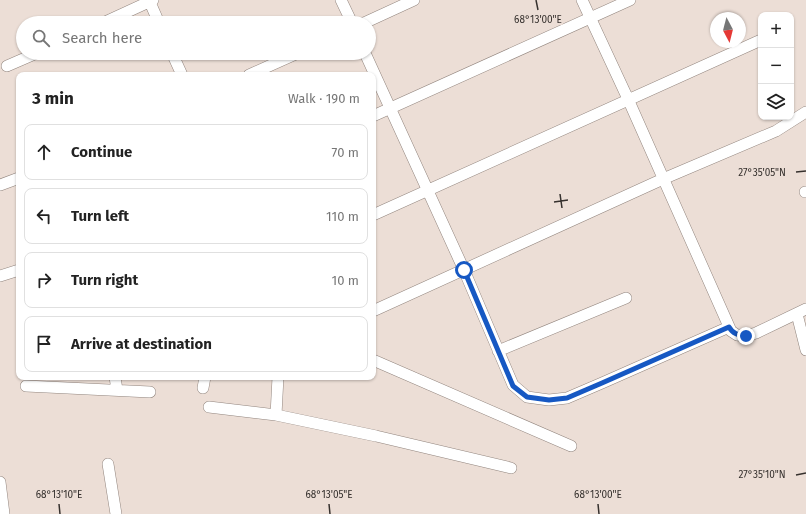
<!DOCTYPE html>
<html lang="en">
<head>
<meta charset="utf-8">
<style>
	body { margin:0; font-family:"Fira Sans",sans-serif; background:#f6f6f6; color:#222 }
	.controls { position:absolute; right:12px; top:12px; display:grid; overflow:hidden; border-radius:8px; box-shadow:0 1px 3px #0004 }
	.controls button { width:36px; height:36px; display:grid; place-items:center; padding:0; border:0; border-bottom:1px solid #e0e0e0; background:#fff; color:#222; font:20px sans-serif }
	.compass { position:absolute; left:710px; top:12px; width:36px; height:36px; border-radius:50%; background:#fff; box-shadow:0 1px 3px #0004; rotate:173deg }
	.stop { position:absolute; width:12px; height:12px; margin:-9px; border:3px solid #1658c3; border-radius:50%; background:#fff }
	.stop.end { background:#1658c3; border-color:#fff; box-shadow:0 1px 4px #0008 }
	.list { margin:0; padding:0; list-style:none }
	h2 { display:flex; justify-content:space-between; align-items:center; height:52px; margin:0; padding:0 16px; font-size:17px }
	h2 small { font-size:13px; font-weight:400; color:#767676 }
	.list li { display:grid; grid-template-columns:26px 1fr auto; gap:12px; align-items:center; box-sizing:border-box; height:56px; margin:0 8px 8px; padding:0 8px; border:1px solid #e0e0e0; border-radius:8px }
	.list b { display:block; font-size:15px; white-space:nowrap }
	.list em { font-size:13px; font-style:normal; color:#767676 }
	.icon { flex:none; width:22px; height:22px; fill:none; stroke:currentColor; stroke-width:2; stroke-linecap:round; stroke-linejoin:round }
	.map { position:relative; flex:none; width:806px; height:514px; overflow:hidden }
	.search { position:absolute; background:#fff; box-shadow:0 1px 3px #0004; left:16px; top:16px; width:360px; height:44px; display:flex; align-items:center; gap:10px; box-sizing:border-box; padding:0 14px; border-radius:22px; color:#767676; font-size:15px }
	.panel { position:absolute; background:#fff; box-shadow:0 1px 3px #0004; left:16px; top:72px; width:360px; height:308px; border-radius:8px }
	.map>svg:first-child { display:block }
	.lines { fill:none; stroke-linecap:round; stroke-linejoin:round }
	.minor-casing { stroke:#92857e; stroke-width:12 }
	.minor { stroke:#fff; stroke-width:11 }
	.route { stroke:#1658c3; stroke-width:5 }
	.ticks { fill:none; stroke:#36312e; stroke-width:1.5 }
	.ticks-label { font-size:10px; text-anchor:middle; fill:#36312e; stroke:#ecded6; stroke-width:4; stroke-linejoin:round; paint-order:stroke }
</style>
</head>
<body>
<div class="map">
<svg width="806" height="514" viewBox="0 0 806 514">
	<rect width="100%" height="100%" fill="#ecded6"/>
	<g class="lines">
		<defs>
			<path id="minor" d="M149 0 159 23
				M341 0 352 23
				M582 0 628 99 731 331 737 335 746 336 756 333 806 309
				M103 23 153 0
				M364 23 414 0
				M172 53 182 75
				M365 53 464 270 513 385 527 397 549 400 567 398 602 383 729 327
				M7 66 37 53
				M249 75 298 53
				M373 116 630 0
				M0 185 19 178
				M805 192H806
				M373 215 761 40
				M0 276 19 270
				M373 311 663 179 776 131 806 112
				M797 314 806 350
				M498 351 626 298
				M373 360 571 446
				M115 377 117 390
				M26 386 150 392
				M203 388 205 377
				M209 407 276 415 376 436 511 468
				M276 415 278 377
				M108 464 116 514
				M0 482 4 514"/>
		</defs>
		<use href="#minor" class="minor-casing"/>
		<use href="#minor" class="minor"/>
	</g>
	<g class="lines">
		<path class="route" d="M464 270 513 386 527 397 549 400 567 398 602 383 729 327C733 334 738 335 746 336"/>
	</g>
	<path class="ticks" d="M536 0 538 10M796 172 806 171M560 194 562 208M554 202 568 200M796 475 806 473M59 504 60 514M329 504 330 514M598 504 599 514"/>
	<g class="ticks-label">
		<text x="538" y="23">68°13'00"E</text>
		<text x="762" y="176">27°35'05"N</text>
		<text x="762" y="478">27°35'10"N</text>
		<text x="59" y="498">68°13'10"E</text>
		<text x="329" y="498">68°13'05"E</text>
		<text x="598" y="498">68°13'00"E</text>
	</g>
</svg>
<div class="controls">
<button>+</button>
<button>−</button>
<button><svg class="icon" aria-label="layers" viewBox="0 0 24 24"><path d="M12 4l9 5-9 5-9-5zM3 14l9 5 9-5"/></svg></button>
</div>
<svg class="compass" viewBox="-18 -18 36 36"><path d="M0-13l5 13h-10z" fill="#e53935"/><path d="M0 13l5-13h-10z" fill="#767676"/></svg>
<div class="stop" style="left:464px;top:270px"></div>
<div class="stop end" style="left:746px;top:336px"></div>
<div class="search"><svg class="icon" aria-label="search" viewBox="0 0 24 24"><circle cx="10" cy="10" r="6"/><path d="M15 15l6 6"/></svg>Search here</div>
<section class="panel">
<h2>3 min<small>Walk · 190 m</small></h2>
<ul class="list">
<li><svg class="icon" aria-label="ahead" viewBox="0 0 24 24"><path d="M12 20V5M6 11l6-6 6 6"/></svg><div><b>Continue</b></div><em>70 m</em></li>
<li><svg class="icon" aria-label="left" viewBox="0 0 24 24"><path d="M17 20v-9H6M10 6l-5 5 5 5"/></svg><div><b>Turn left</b></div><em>110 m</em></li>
<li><svg class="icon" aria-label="right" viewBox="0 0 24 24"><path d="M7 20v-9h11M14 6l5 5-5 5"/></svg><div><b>Turn right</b></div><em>10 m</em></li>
<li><svg class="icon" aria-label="arrive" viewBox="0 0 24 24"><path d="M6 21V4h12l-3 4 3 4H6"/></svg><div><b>Arrive at destination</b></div></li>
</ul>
</section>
</div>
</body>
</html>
